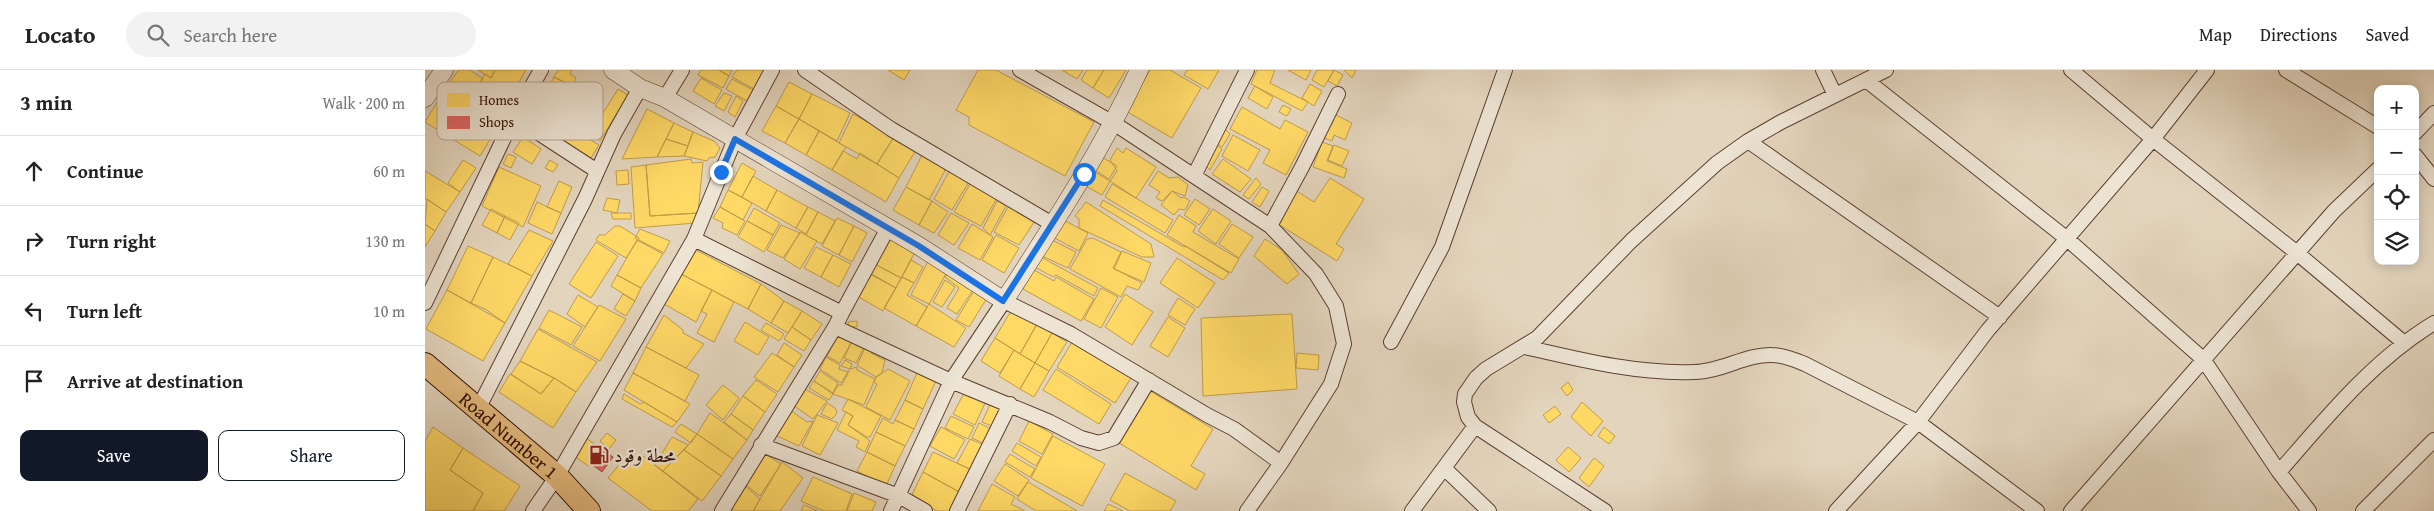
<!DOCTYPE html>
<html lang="en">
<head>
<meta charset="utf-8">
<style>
	body { margin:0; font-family:"Gentium Book Plus",Amiri,serif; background:#f2f2f2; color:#222 }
	.controls { position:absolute; right:15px; top:15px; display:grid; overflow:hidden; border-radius:10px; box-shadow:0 2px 12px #0003 }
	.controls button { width:45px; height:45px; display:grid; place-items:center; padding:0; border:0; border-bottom:1px solid #e0e0e0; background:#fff; color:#222; font:25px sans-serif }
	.stop { position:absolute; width:15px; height:15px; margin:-11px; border:4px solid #1a73e8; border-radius:50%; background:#fff }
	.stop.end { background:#1a73e8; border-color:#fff; box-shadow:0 1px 5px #0008 }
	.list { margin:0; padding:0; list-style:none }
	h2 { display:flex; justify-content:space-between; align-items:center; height:65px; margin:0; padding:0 20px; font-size:21px }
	h2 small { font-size:16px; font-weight:400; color:#767676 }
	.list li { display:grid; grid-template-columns:32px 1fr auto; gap:15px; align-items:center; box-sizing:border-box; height:70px; padding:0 20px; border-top:1px solid #e0e0e0 }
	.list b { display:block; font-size:19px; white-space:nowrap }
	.list em { font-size:16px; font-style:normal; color:#767676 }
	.actions { display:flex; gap:10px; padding:15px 20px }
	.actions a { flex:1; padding:11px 0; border:1px solid #111827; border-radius:10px; text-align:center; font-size:18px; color:#111827 }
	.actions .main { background:#111827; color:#fff }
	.icon { flex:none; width:28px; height:28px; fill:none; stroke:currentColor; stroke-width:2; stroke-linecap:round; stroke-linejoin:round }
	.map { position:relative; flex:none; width:2009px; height:441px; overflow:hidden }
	header { display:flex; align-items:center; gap:30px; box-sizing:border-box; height:70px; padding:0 25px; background:#fff; border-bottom:1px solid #e0e0e0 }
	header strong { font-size:24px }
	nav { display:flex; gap:28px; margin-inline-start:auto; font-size:18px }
	.search { width:350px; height:45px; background:#f2f2f2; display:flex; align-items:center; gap:12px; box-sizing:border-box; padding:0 18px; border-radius:28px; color:#767676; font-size:19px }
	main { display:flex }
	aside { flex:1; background:#fff }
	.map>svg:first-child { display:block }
	.homes { fill:#ffd966; stroke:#c19c48 }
	.shops { fill:#e06666; stroke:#ab4c48 }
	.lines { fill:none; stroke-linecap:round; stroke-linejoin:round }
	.minor-casing { stroke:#5c4032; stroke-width:16 }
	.tertiary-casing { stroke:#5c4032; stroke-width:19 }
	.trunk-casing { stroke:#2f0f03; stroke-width:24 }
	.minor { stroke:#ede4d4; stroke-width:14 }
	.tertiary { stroke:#ede4d4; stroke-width:18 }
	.trunk { stroke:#e2ba7e; stroke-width:22 }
	.route { stroke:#1a73e8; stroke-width:6 }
	.labels { text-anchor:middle; stroke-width:5; stroke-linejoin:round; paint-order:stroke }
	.street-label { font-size:19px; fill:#2f0f03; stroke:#ede4d4 }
	.poi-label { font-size:19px; fill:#2f0f03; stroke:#ede4d4; text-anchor:start }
	.key { fill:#ede4d4; stroke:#b4a495; stroke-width:1 }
	.key-label { font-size:14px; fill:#2f0f03 }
</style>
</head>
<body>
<header>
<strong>Locato</strong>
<div class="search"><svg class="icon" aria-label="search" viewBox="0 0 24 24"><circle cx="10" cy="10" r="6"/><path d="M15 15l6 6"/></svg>Search here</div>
<nav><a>Map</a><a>Directions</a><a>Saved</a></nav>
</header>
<main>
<aside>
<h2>3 min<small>Walk · 200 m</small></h2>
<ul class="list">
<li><svg class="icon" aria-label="ahead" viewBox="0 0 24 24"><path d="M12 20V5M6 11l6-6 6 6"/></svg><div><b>Continue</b></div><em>60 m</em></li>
<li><svg class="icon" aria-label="right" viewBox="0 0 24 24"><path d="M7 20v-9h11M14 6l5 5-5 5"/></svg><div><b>Turn right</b></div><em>130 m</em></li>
<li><svg class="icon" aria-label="left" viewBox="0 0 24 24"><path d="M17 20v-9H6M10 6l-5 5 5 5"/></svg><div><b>Turn left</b></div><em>10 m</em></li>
<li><svg class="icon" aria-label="arrive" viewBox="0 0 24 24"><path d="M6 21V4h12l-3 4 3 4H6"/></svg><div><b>Arrive at destination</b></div></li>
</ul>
<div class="actions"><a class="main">Save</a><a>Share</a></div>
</aside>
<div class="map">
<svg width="2009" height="441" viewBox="0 0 2009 441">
	<rect width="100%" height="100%" fill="#e3d5bd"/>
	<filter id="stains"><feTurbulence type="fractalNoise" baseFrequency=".004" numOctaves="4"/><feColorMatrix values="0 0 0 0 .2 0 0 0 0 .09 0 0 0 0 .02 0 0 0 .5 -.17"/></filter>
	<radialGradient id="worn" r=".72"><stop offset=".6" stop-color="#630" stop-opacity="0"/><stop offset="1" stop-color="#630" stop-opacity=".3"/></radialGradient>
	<path class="homes" d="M34 0H45L58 9 46 28 23 14Z
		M53 0H70L66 8Z
		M70 0H101L80 37 48 24 60 4 66 8Z
		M133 0H147L145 4 151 8 147 16 129 7Z
		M276 0H294L304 6 298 18 273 5Z
		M294 0H307L304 6Z
		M312 0H340L331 20 307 7Z
		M463 0H485L479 10Z
		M553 0H571L669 52 640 106 544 55V47L531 40Z
		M637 0H658L652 9Z
		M662 0H679L668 18 656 10Z
		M679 0H701L684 28 668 18Z
		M725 0H745L776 18 747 68 701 41Z
		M762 0H794L783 19 759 5Z
		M832 0H850L845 13 883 32 877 41 826 14Z
		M863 0H886L881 10Z
		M892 0H909L899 17 887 10Z
		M909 0 918 5 912 16 903 11Z
		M919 0H931L927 8Z
		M129 7 147 16 138 34 120 25Z
		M276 8 297 20 289 34 268 21Z
		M307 9 328 20 322 31 301 19Z
		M364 12 387 24 374 49 351 36Z
		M23 14 78 48 55 86 0 52Z
		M885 14 897 21 889 36 877 28Z
		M830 16 848 27 842 39 823 28Z
		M193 19 203 25 175 71 151 55 159 41 173 51Z
		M299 23 307 26 299 41 290 36Z
		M387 24 425 43 412 71 374 49Z
		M311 26 318 31 310 47 303 42Z
		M858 35 866 39 862 46 854 42Z
		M351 36 374 49 360 73 337 61Z
		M817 37 855 59 860 50 883 62 861 105 838 93 845 80 805 59Z
		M222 39 249 53 232 87 197 89Z
		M907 43 927 53 920 70 909 65 907 71 897 67Z
		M428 44 469 67 452 94 414 73Z
		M374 49 394 61 381 85 360 73Z
		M249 53 268 62 263 76 241 69Z
		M144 57 174 75 166 88 136 70Z
		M800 59 805 64 797 77 793 74Z
		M394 61 421 77 407 100 381 85Z
		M268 62 289 71 295 78 290 87 284 88 282 91 259 86Z
		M808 65 835 80 823 101 797 86Z
		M98 67 116 79 107 94 88 82Z
		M469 67 491 80 474 108 452 94Z
		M241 69 263 76 259 86 232 87Z
		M897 72 908 76 902 91 922 99 919 108 888 97Z
		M790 74 797 79 785 100 779 94Z
		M909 75 924 81 917 96 903 90Z
		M692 78 698 83 701 78 731 97 711 128 685 111 692 101 685 90Z
		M418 81 432 89 435 83 474 108 461 132 407 100Z
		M498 83 522 97 504 130 481 117Z
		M83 84 91 87 86 98 78 94Z
		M675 86 692 96 684 109 668 99Z
		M266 89 267 93 278 92 273 143 225 146 221 95Z
		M798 89 826 109 815 122 787 104Z
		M38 90 51 98 35 122 23 113Z
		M125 90 133 95 128 102 120 98Z
		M317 93 331 101 317 127 303 120Z
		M221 95 225 146 273 143 270 153 210 158 206 97Z
		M74 97 116 116 98 157 57 136Z
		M526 98 545 110 527 140 509 129Z
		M665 99 685 111 677 125 657 114Z
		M203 100 204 114 192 115 191 101Z
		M0 101 35 122 21 142 0 128Z
		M733 101 744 108 753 107 763 115 760 126 747 121 737 131 731 128 735 122 724 115Z
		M328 106 352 120 341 141 317 127Z
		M831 108 836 114 824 129 818 125Z
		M905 108 939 129 911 174 919 179 912 191 850 152 870 120 889 132Z
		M134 111 147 117 136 143 122 137Z
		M546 112 572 128 556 156 529 142Z
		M687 114 748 150 740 163 680 127Z
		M481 117 507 131 494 155 468 140Z
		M837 117 844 121 835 137 827 132Z
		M303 120 327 133 318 150 295 137Z
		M352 120 383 137 371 158 341 141Z
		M747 121 756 128 759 127 765 131 760 140 754 139 749 145 736 135Z
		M182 128 195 130 192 143 178 140Z
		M2 129 21 142 10 161 0 154Z
		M770 129 785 139 774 155 759 145Z
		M678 130 757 176 762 177 804 203 798 210 675 136Z
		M507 131 523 142 509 163 494 155Z
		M572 131 581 136 565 165 558 158Z
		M112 132 136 143 127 164 103 153Z
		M661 132 726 174 729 187H717L654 158V149L650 146Z
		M295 137 320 151 312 165 297 158 298 153 288 148Z
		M383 137 393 142 381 164 371 158Z
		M583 137 609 152 594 175 569 162Z
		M329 138 355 153 348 165 322 151Z
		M66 139 80 146 72 163 57 155Z
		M788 139 806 151 791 174 773 161Z
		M393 142 410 151 397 174 381 165Z
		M186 143H206V149H188Z
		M526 143 544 153 529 175 513 165Z
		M754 145 771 156 768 162 814 189 806 203 742 165Z
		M80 146 94 153 85 170 72 163Z
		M412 148 429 156 414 185 397 176Z
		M635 148 663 163 654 181 626 166Z
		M322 151 348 165 339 182 313 167Z
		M0 154 10 161 0 177Z
		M547 154 568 167 555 190 533 178Z
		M807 154 828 167 814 188 794 174Z
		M356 155 375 163 358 188 342 180Z
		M190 156H195L214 168 201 188 171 170 174 165H180Z
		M429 156 442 163 427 192 414 185Z
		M215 159 245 171 239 183 210 168Z
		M104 160 128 171 107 206 83 194Z
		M375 162 392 171 375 199 359 189Z
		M571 165 594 178 579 203 557 190Z
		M462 166 490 182 476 208 448 193Z
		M668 168 696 182 688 198 717 213 713 220 702 216 696 227 645 199 662 169Z
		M625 169 651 182 643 198 617 186Z
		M840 169 857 180 874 204 862 214 829 186Z
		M212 170 238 184 216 218 192 205Z
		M171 172 193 186 166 228 144 214Z
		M43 176 68 187 46 233 22 220Z
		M391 177 408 185 396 207 379 198Z
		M267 178 336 214 323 239 254 203Z
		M697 181 726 193 719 212 689 199Z
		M408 185 426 194 414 217 396 207Z
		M68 187 107 206 80 253 60 239 46 233Z
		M616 187 673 218 669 226 631 205 628 207 610 197Z
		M752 188 790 213 773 238 735 213Z
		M486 190 498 197 489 213 477 207Z
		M503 191 522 202 504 234 486 225Z
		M448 193 476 208 471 218 443 202Z
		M609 200 629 211 631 207 669 229 656 251 598 219Z
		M525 201 550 217 532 244 522 238 534 218 520 207Z
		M254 203 287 220 271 252 237 233Z
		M445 204 471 218 458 241 432 226Z
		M192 205 216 218 210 231 186 216Z
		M477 207 489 213 482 225 502 237 491 256 459 238Z
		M520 210 530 217 517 237 508 232Z
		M336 214 359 231 346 253 323 239Z
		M676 218 693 227 676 258 659 249Z
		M22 220 80 253 58 291 1 259Z
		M287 220 309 232 289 272 272 263 282 244 276 241Z
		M549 221 562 228 544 257 531 250Z
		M198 224 210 231 201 246 189 239Z
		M700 224 728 242 707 275 680 257Z
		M153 225 173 237 160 257 142 244Z
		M753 228 770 239 760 255 743 245Z
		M359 231 377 241 363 263 346 253Z
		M504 234 541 258 529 277 491 256Z
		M174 235 201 249 175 291 148 276Z
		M124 240 157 257 146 275 114 258Z
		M377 241 397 254 386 270 367 257Z
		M590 241 612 254 595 284 570 268 584 244Z
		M867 244 872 319 778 326 776 248Z
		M239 245 258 260V263L279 274 261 298 221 277Z
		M743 247 760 258 743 287 725 276Z
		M432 251V257H424L423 252Z
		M320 252 344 267 333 285 309 271Z
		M341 253 359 264 354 271 336 260Z
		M612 254 627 263 610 293 595 284Z
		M367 257 386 270 379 281 359 269Z
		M113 259 172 292 151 322 129 308 95 291Z
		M627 263 642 272 624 301 610 293Z
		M414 264 427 271 415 293 402 286Z
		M570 268 589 280 575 303 556 291Z
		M427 271 439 277 431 293 419 288Z
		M647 272 706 308 690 333 632 297Z
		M359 273 377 285 369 297 352 285Z
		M221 277 274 305 260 331 208 303Z
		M440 278 445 279 446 283 460 290 457 303 451 307 432 295Z
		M589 280 610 293 595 319 574 306Z
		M347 283 369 297 353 322 329 307Z
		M872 283 894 285 893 300 871 298Z
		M401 287 415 295 414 299 423 302 416 313 395 299Z
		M420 290 427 294 425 299 416 296Z
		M95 291 129 308 116 324 86 304Z
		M610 293 624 301 609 327 595 319Z
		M495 296 514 304 498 339 480 330Z
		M432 297V300L450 309 439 335 408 324 413 315H417L425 299Z
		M463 299 485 311 465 350 441 337 452 314 449 312 451 307Z
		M631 299 686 334 674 354 618 320Z
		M395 301 413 313 408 323 389 311Z
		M208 303 265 334 252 352 199 320Z
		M85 304 116 324 129 308 151 322 128 358 74 322Z
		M331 310 352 324 340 342 318 326Z
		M389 311 408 324 404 330 384 318Z
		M1143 312 1148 320 1142 326 1136 318Z
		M298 315 314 328 298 350 281 335Z
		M378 318 402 331 388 349 368 335Z
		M722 319 788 359 766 396 780 404 771 420 691 371Z
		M539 323 560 333 550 355 528 344Z
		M199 324 215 334 219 332 252 352 247 357 197 329Z
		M318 326 340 342 328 360 306 344Z
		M568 328 582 334 571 358 557 352Z
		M423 329 456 346 445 367H442L423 355 428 346 417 340Z
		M480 330 498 339 489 359 470 350Z
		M1157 332 1178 351 1166 366 1146 347Z
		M402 333 410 338 412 343 407 349 396 344Z
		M1130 336 1136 344 1124 353 1118 345Z
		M365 340 382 352 388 351 374 376 350 365Z
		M421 342 428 346 423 355 445 371 440 382 431 377 434 371 412 360Z
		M285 343 322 370 308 389 272 364Z
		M306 344 328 360 322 370 299 352Z
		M392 345 413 353 395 385 377 376Z
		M526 346 549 357 543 369 520 358Z
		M458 348 468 354 470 350 489 359 480 376 451 362Z
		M604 351 628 364 617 384 594 371Z
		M554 353 574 363 567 377 547 368Z
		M256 354 272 364 266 373 250 362Z
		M8 357 38 378 25 400 58 423 48 441H0V371Z
		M516 357 540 370 529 389 505 376Z
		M1179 357 1190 366 1184 374 1173 366Z
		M451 362 480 376 470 396 442 382Z
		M182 363 191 370 184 379 175 371Z
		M272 364 308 389 296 406 259 380Z
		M628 366 680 394 657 436 606 408Z
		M247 367 263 375 238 401 230 395Z
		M161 368 175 378 163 396 148 385Z
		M545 369 566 378 553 403 532 393Z
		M592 373 616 387 611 396 587 381Z
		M1143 377 1156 388 1144 402 1131 390Z
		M38 378 95 416 79 441H48L58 423 25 400Z
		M259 380 296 406 277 431 238 401Z
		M442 382 470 396 461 416 432 401Z
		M508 382 553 403 538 424 498 402Z
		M340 384 356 394 335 426 321 415Z
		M585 384 610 399 605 407 580 392Z
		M218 386 273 429 263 441H227L183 408 199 389 208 397Z
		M1169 388 1179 396 1164 417 1154 408Z
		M357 392 378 408 355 441H328Z
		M580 394 604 410 593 426 569 411Z
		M498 402 538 424 529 441H512L486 427Z
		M700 403 751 431 745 441H705L685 430Z
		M388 407 427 424 421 441H399L376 431Z
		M603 412 652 441H611L592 429Z
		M567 414 590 427 586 434 600 441H553Z
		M319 415 335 429 328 441H310L303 437Z
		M429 423 451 432 447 441H422Z
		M683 434 698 441H679Z
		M379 435 393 441H376Z"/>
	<path class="shops" d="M175 378 188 387 177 402 165 393Z"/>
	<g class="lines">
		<defs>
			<path id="minor" d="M380 0 466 59 629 155
				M1398 0 1410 25
				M1646 0 1728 69 1872 183 1978 272
				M1861 0 1953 57
				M1441 10 1641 168 1778 289 1854 402 1884 441
				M240 28 257 0
				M89 47 172 101
				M1990 63 2009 43
				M1323 71 1575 247
				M1990 85 2009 109
				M769 106 822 0
				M845 156 877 97 913 24
				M269 169 417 243 410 257 526 311 625 352 656 368 674 373 689 368 724 310
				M0 233 89 47 116 0
				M417 243 463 158
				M966 272 1017 177 1080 0
				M1100 277C1156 290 1212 304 1269 302 1296 302 1321 284 1347 285 1359 285 1370 290 1380 294L1493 352 1612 441
				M52 341 160 129 189 64 215 18
				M336 375 474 426 500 441
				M1019 398 1064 441
				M1854 402C1901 348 1948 290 2009 253
				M108 441 132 406 269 169 310 69 347 0
				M297 441 410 257
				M466 441 526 311 579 231 646 264 782 345 809 359 856 393 906 314 919 274 911 236 891 204 845 156 690 54 595 0
				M532 441 585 334
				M822 441 856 393
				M987 441 1050 356
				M1180 441 1050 356 1043 347 1039 332 1040 324 1051 308 1061 299 1112 268 1206 171 1292 93 1323 71 1356 52 1461 0
				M1411 441 1493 352 1563 260 1728 69 1782 0
				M1646 441 1909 141 1953 99
				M1938 441 2009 370"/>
			<path id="tertiary" d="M188 0 215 18 240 28 494 176 579 231C628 155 676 82 714 0
				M0 28 19 0"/>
			<g id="trunk">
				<path id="s1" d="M0 294 132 406 164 441"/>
			</g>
		</defs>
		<use href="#minor" class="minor-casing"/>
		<use href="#tertiary" class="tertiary-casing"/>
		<use href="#trunk" class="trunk-casing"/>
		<use href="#minor" class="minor"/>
		<use href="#tertiary" class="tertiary"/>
		<use href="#trunk" class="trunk"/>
	</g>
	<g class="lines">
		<path class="route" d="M296 102 310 69 494 176 578 231 659 104"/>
	</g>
	<defs>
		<symbol id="fuel-bare" viewBox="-9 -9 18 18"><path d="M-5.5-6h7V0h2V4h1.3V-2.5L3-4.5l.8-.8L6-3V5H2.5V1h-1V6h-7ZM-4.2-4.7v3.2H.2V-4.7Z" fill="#8f2418" stroke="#ede4d4" stroke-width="2.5" paint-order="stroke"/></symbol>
	</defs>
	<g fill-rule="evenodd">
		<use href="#fuel-bare" x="160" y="371" width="28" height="28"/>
	</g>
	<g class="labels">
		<g class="street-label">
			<text dy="7" stroke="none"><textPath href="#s1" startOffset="110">Road Number 1</textPath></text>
		</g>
		<g class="poi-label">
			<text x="189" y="392">محطة وقود</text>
		</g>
	</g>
	<rect x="12" y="12" width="166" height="58" rx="8" class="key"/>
	<rect x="22" y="23" width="23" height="14" fill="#ffd966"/>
	<rect x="22" y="46" width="23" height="13" fill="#e06666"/>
	<g class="key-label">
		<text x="54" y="35">Homes</text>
		<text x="54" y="57">Shops</text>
	</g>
	<rect width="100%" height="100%" filter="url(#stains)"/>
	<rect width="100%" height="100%" fill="url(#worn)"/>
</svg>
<div class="controls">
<button>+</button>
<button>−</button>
<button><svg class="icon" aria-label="locate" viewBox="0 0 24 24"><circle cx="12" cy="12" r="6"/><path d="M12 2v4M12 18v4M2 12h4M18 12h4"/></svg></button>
<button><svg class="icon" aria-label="layers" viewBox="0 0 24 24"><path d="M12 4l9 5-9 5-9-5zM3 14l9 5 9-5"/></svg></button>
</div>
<div class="stop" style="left:659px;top:104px"></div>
<div class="stop end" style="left:296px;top:102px"></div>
</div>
</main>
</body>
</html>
